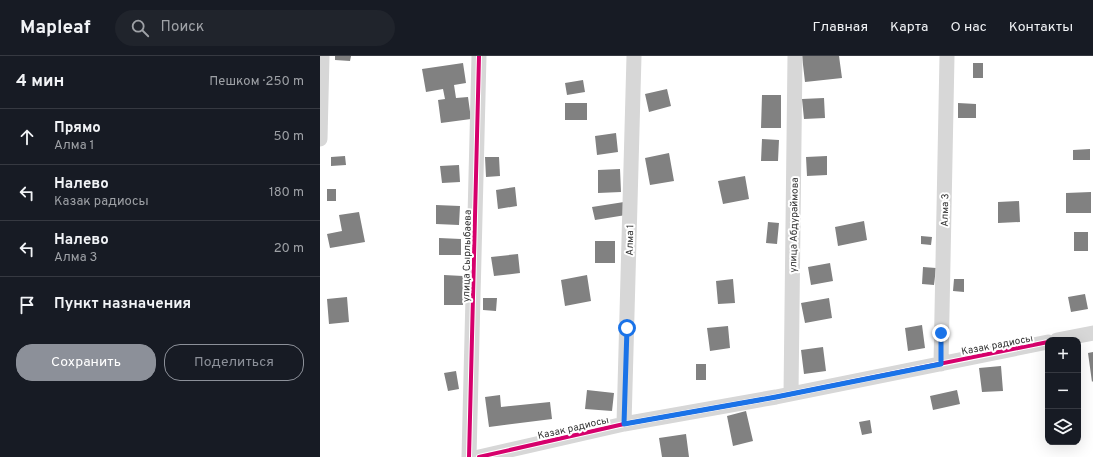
<!DOCTYPE html>
<html lang="ru">
<head>
<meta charset="utf-8">
<style>
	body { margin:0; font-family:Overpass,sans-serif; background:#20242c; color:#f1f3f6 }
	.controls { position:absolute; right:12px; bottom:12px; display:grid; overflow:hidden; border-radius:8px; box-shadow:0 4px 16px #0002 }
	.controls button { width:36px; height:36px; display:grid; place-items:center; padding:0; border:0; border-bottom:1px solid #363941; background:#171b24; color:#f1f3f6; font:20px sans-serif }
	.stop { position:absolute; width:12px; height:12px; margin:-9px; border:3px solid #1a73e8; border-radius:50%; background:#fff }
	.stop.end { background:#1a73e8; border-color:#fff; box-shadow:0 1px 4px #0008 }
	.list { margin:0; padding:0; list-style:none }
	h2 { display:flex; justify-content:space-between; align-items:center; height:52px; margin:0; padding:0 16px; font-size:17px }
	h2 small { font-size:13px; font-weight:400; color:#9ea1a6 }
	.list li { display:grid; grid-template-columns:26px 1fr auto; gap:12px; align-items:center; box-sizing:border-box; height:56px; padding:0 16px; border-top:1px solid #363941 }
	.list b { display:block; font-size:15px; white-space:nowrap }
	.list p { margin:0; font-size:13px; white-space:nowrap; color:#9ea1a6 }
	.list em { font-size:13px; font-style:normal; color:#9ea1a6 }
	.actions { display:flex; gap:8px; padding:12px 16px }
	.actions a { flex:1; padding:9px 0; border:1px solid #8c9099; border-radius:16px; text-align:center; font-size:14px; color:#8c9099 }
	.actions .main { background:#8c9099; color:#fff }
	.icon { flex:none; width:22px; height:22px; fill:none; stroke:currentColor; stroke-width:2; stroke-linecap:round; stroke-linejoin:round }
	.map { position:relative; flex:none; width:773px; height:401px; overflow:hidden }
	header { display:flex; align-items:center; gap:24px; box-sizing:border-box; height:56px; padding:0 20px; background:#171b24; border-bottom:1px solid #363941 }
	header strong { font-size:19px }
	nav { display:flex; gap:22px; margin-inline-start:auto; font-size:14px }
	.search { width:280px; height:36px; background:#20242c; display:flex; align-items:center; gap:10px; box-sizing:border-box; padding:0 14px; border-radius:22px; color:#9ea1a6; font-size:15px }
	main { display:flex }
	aside { flex:1; background:#171b24 }
	.map>svg:first-child { display:block }
	.building { fill:#818181 }
	.lines { fill:none; stroke-linecap:round; stroke-linejoin:round }
	.minor { stroke:#d7d7d7; stroke-width:15 }
	.cycleway-casing { stroke:#fff; stroke-width:6 }
	.cycleway { stroke:#d6006c; stroke-width:4 }
	.route { stroke:#1a73e8; stroke-width:5 }
	.labels { text-anchor:middle; stroke-width:4; stroke-linejoin:round; paint-order:stroke }
	.street-label { font-size:10px; fill:#333; stroke:#fff }
</style>
</head>
<body>
<header>
<strong>Mapleaf</strong>
<div class="search"><svg class="icon" aria-label="search" viewBox="0 0 24 24"><circle cx="10" cy="10" r="6"/><path d="M15 15l6 6"/></svg>Поиск</div>
<nav><a>Главная</a><a>Карта</a><a>О нас</a><a>Контакты</a></nav>
</header>
<main>
<aside>
<h2>4 мин<small>Пешком · 250 m</small></h2>
<ul class="list">
<li><svg class="icon" aria-label="ahead" viewBox="0 0 24 24"><path d="M12 20V5M6 11l6-6 6 6"/></svg><div><b>Прямо</b><p>Алма 1</p></div><em>50 m</em></li>
<li><svg class="icon" aria-label="left" viewBox="0 0 24 24"><path d="M17 20v-9H6M10 6l-5 5 5 5"/></svg><div><b>Налево</b><p>Казак радиосы</p></div><em>180 m</em></li>
<li><svg class="icon" aria-label="left" viewBox="0 0 24 24"><path d="M17 20v-9H6M10 6l-5 5 5 5"/></svg><div><b>Налево</b><p>Алма 3</p></div><em>20 m</em></li>
<li><svg class="icon" aria-label="arrive" viewBox="0 0 24 24"><path d="M6 21V4h12l-3 4 3 4H6"/></svg><div><b>Пункт назначения</b></div></li>
</ul>
<div class="actions"><a class="main">Сохранить</a><a>Поделиться</a></div>
</aside>
<div class="map">
<svg width="773" height="401" viewBox="0 0 773 401">
	<rect width="100%" height="100%" fill="#fff"/>
	<path class="building" d="M15 0H31L30 5 15 4Z
		M482 0H519L522 22 485 26Z
		M143 7 146 27 134 29 136 42 148 41 151 63 121 67 118 44 125 43 123 33 106 36 102 13Z
		M653 7H663V22H653Z
		M263 24 265 36 247 39 245 27Z
		M347 33 351 50 329 56 325 38Z
		M442 39H461V72H441Z
		M504 42 505 62 484 63 482 43Z
		M245 47H267V64H245Z
		M638 47 656 48V62H638Z
		M296 77 298 96 277 99 275 80Z
		M442 83 459 84 458 105H441Z
		M770 93V104H753V94Z
		M349 97 354 125 330 129 325 102Z
		M25 100 26 109 11 110V101Z
		M507 100V119L487 120 486 101Z
		M165 101H179L180 120 166 121Z
		M139 109 140 126 122 127 120 110Z
		M300 113 301 136 278 137V114Z
		M425 120 429 143 403 148 398 125Z
		M195 131 197 150 178 153 176 134Z
		M7 133H16V145H7Z
		M771 136V157H746V137Z
		M699 145 700 166 678 167V146Z
		M304 146 306 159 275 164 272 151Z
		M116 149 140 150 139 169 116 168Z
		M39 156 45 186 10 192 7 178 22 175 19 159Z
		M544 165 547 184 518 190 515 171Z
		M448 166 459 167 457 188 446 187Z
		M754 176H768V195H754Z
		M601 180 612 181 611 189 601 188Z
		M119 182 141 183V199H119Z
		M275 185H295V207H275Z
		M198 198 200 217 174 220 171 201Z
		M510 207 513 225 491 229 488 211Z
		M603 211 616 212 614 229 602 228Z
		M124 219 143 220V249H124Z
		M267 219 271 245 245 250 241 224Z
		M413 223 415 247 398 248 396 225Z
		M634 223H644V236L633 235Z
		M765 238 768 253 751 256 748 241Z
		M27 241 29 266 9 268 7 243Z
		M163 242H177L176 255 163 254Z
		M509 242 512 262 485 267 481 247Z
		M602 269 605 292 588 295 585 272Z
		M408 270 410 292 390 295 387 272Z
		M503 291 506 315 484 318 481 294Z
		M773 296V325L772 326 768 297Z
		M376 308H386V324H376Z
		M681 310 683 335 662 336 659 312Z
		M136 315 139 333 128 335 124 317Z
		M267 334 294 337 292 355 265 353Z
		M637 334 640 348 613 354 610 340Z
		M180 339 181 351 230 346 232 363 169 371 165 341Z
		M426 355 433 385 413 390 407 360Z
		M550 364 552 377 542 379 539 366Z
		M366 378 369 401H342L339 382Z"/>
	<g class="lines">
		<path class="minor" d="M0 83 2 0
			M737 284 773 277
			M621 308 627 0
			M471 338 475 0
			M304 368 314 0
			M149 401 159 0
			M159 401 304 368 456 341 728 286"/>
		<defs>
			<path id="cycleway" d="M149 401 159 0
				M159 401 304 368 456 341 728 286"/>
		</defs>
		<use href="#cycleway" class="cycleway-casing"/>
		<use href="#cycleway" class="cycleway"/>
	</g>
	<g class="lines">
		<path class="route" d="M307 272 304 368 456 341 621 308V277"/>
	</g>
	<g class="labels">
		<g class="street-label">
			<text transform="translate(624 154) rotate(-89)" y="4">Алма 3</text>
			<text transform="translate(473 169) rotate(-89)" y="4">улица Абдураймова</text>
			<text transform="translate(309 184) rotate(-89)" y="4">Алма 1</text>
			<text transform="translate(146 200) rotate(-89)" y="4">улица Сырлыбаева</text>
			<text transform="translate(677 288) rotate(-11)" y="4">Казак радиосы</text>
			<text transform="translate(253 371) rotate(-13)" y="4">Казак радиосы</text>
		</g>
	</g>
</svg>
<div class="controls">
<button>+</button>
<button>−</button>
<button><svg class="icon" aria-label="layers" viewBox="0 0 24 24"><path d="M12 4l9 5-9 5-9-5zM3 14l9 5 9-5"/></svg></button>
</div>
<div class="stop" style="left:307px;top:272px"></div>
<div class="stop end" style="left:621px;top:277px"></div>
</div>
</main>
</body>
</html>
